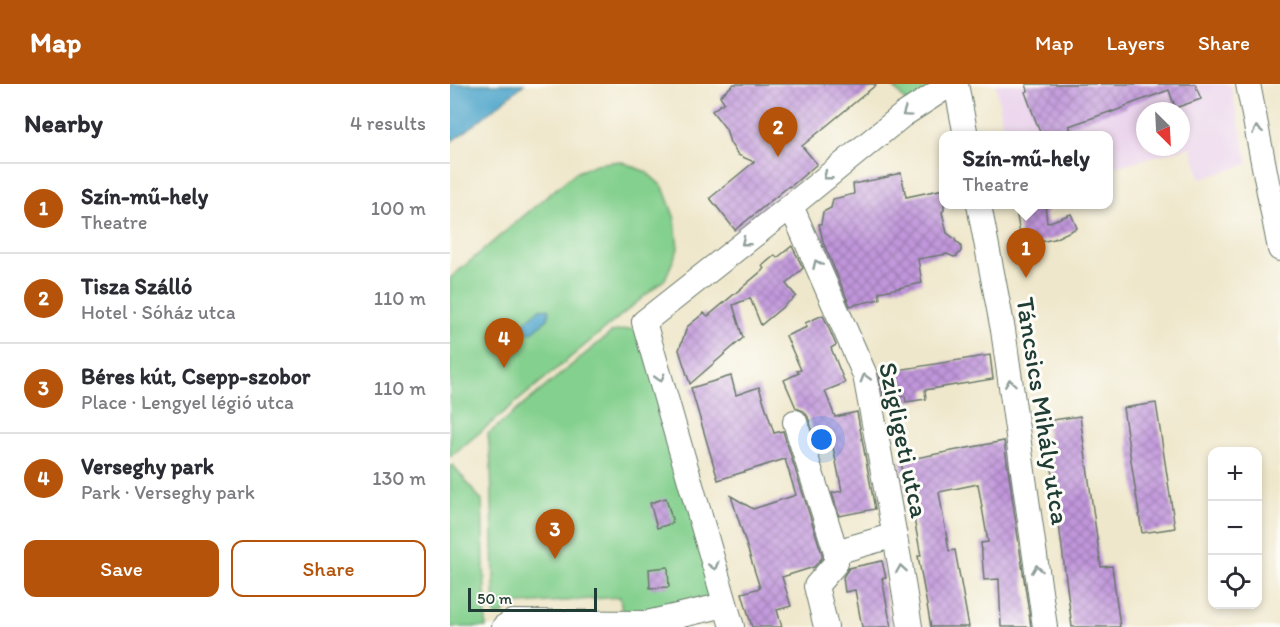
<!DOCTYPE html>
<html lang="en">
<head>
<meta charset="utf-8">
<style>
	body { margin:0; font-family:Itim,sans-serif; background:#f7f7f7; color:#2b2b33 }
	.controls { position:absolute; right:18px; bottom:18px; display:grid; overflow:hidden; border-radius:12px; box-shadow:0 3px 9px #0003 }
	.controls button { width:54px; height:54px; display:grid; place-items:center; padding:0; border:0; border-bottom:2px solid #e1e1e2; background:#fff; color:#2b2b33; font:30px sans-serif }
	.compass { position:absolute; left:686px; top:18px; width:54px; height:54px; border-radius:50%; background:#fff; box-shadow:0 3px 9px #0003; rotate:156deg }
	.scale { position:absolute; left:18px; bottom:15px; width:129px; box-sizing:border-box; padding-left:6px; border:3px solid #1f3d34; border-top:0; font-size:16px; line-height:21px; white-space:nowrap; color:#1f3d34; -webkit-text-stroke:4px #fdfcf7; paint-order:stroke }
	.you { position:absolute; left:372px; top:356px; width:21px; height:21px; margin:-15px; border:4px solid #fff; border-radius:50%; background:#1a73e8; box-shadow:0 0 0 9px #1a73e833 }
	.badge { display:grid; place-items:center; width:39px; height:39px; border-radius:50%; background:#b45309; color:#fff; font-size:20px; font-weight:700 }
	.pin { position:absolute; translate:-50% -50px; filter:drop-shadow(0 2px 3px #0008) }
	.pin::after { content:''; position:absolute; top:32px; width:21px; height:18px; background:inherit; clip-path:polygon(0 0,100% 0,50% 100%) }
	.popup { position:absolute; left:489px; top:47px; width:174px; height:78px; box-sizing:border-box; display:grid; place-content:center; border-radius:12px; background:#fff; filter:drop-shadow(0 2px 4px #0005); font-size:20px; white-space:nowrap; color:#7c7c81 }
	.popup b { font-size:22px; color:#2b2b33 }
	.popup::after { content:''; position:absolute; left:50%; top:100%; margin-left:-12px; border:12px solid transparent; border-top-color:#fff }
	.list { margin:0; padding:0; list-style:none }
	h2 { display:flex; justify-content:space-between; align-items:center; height:78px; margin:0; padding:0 24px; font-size:26px }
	h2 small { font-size:20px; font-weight:400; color:#7c7c81 }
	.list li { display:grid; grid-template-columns:39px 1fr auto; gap:18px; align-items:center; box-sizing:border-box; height:90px; padding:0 24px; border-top:2px solid #e1e1e2 }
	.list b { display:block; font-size:22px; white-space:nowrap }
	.list p { margin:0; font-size:20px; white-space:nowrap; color:#7c7c81 }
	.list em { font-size:20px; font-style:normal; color:#7c7c81 }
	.actions { display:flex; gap:12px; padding:18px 24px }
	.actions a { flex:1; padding:14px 0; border:2px solid #b45309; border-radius:12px; text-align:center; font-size:21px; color:#b45309 }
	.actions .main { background:#b45309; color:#fff }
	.icon { flex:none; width:33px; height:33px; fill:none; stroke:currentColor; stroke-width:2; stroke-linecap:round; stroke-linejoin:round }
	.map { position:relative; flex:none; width:830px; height:543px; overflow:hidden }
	header { display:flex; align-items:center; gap:36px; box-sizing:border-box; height:84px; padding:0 30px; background:#b45309; color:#fff }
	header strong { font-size:28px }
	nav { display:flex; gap:33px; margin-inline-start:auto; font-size:21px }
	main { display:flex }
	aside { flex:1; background:#fff }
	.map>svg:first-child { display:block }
	.built { fill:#ead1ec; fill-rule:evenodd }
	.park { fill:#84d08e; stroke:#528661; stroke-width:1.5 }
	.water { fill:#4da5ca; stroke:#36717f; stroke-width:1.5 }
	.building { fill:url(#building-cross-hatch) }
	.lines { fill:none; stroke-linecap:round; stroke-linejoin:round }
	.minor-casing { stroke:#687869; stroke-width:26 }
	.minor { stroke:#fff; stroke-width:24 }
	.oneway { stroke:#8f9e9a }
	.labels { text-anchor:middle; stroke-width:6; stroke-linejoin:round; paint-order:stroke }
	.street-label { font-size:26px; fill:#1f3d34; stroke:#fdfcf7 }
</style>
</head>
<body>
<header>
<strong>Map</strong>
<nav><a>Map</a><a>Layers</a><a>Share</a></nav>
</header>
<main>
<aside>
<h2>Nearby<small>4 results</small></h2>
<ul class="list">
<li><span class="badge">1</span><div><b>Szín-mű-hely</b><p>Theatre</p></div><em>100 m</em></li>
<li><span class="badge">2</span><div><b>Tisza Szálló</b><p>Hotel · Sóház utca</p></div><em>110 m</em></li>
<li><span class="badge">3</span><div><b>Béres kút, Csepp-szobor</b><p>Place · Lengyel légió utca</p></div><em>110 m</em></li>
<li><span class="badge">4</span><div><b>Verseghy park</b><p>Park · Verseghy park</p></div><em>130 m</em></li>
</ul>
<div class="actions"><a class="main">Save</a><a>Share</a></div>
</aside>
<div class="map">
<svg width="830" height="543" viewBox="0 0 830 543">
	<defs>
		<pattern id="building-cross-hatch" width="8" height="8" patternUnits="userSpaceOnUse" patternTransform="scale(1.5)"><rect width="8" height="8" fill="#c196db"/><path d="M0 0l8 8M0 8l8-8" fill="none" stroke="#9c7cb2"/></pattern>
	</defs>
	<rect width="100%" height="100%" fill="#fdfcf7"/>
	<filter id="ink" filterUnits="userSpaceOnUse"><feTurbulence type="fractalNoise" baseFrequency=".0167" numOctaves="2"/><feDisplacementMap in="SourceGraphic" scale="12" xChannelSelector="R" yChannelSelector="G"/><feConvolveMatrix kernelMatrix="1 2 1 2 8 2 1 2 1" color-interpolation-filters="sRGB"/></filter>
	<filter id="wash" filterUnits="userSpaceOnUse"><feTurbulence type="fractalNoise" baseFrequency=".008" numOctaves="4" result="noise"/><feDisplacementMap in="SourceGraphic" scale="24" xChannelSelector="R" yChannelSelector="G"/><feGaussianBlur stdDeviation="1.35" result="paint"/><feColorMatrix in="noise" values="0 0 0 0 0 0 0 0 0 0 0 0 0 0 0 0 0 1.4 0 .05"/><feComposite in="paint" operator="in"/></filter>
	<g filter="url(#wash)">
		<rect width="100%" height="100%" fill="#efe7cb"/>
		<path class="built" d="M546 0H780L798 80 751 95 741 63 659 84 658 52 554 51ZM695 27H731V63H695Z"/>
		<path class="park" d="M441 0H501L462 25Z
			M170 77 196 88 213 103 225 135 228 165 215 195 0 373V194L125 89 146 80Z
			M192 243 268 516 192 528 172 529 170 513 58 521 54 530 45 532 41 380 38 350 162 248Z
			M3 381 32 417 36 543H0V383Z"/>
		<path class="water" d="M0 0H74L15 48 0 58Z
			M91 224 92 225 97 224 99 226 100 229 98 232 99 234 81 249 80 247 77 249 74 248 72 245 74 240 73 239Z"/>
		<g id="blocks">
			<path class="building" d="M284 0H427L352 62 367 80 340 103 339 102 285 146 260 114 304 78 288 71 280 59 276 45 262 27 274 18 270 12Z
				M576 0H745L751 15 725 24 719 6 675 22 676 23 662 28V27L619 42 623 51H591L575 8 578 7Z
				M451 89 456 113 494 105V126L492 128 497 149 505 155 506 158 509 159 511 163V167L507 172 504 173 497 170 468 175 472 199 429 208 430 215 400 222 373 158 369 140H371L373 128 381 124 383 115 404 110 403 100 438 93V92Z
				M565 120H595L597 139 621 130 627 144 604 155 572 162Z
				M342 162 353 184 336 200 346 212 311 241 300 214 283 221 293 254 240 300 229 266 237 243 254 229 258 232 314 185 312 182 325 171 327 174Z
				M373 231 386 261 381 264 395 299 375 307 385 333 407 328 425 425 389 432 382 409 392 407 382 358 367 361 358 333 354 327 346 324 334 296 349 289 347 287 351 286 336 252 357 243 355 239Z
				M540 271 543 295 475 306 476 315 456 318 455 312 434 315 429 289Z
				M281 292 286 311 309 303 324 349 333 347 372 470V474L364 483 332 493 341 522 327 526 332 543H302L292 509 310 504 281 412 303 425 346 411 335 375 268 396 241 304Z
				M706 319 725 444 692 449 673 324Z
				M630 332 651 483 662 482 670 543H622L596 337Z
				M554 357 581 543H551L549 495 534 496 531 459 538 458 528 400 489 408 499 467 505 466 519 543H481L468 472H471L460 413 457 414 450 377Z
				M216 414 223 439 207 444 200 419Z
				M432 477 436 494H432L441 543H412L405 506 395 508 393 493 399 484Z
				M218 483 219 503 200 504 199 485Z"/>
		</g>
	</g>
	<g filter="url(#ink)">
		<use href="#blocks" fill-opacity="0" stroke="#687869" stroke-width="1.5"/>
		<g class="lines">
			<defs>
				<path id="minor" d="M506 0 516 52
					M798 0 830 165
					M529 121 553 246 595 543
					M341 122 415 291 450 480 460 543
					M345 338 386 468V479L366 502 376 543
					M386 468 445 451
					M54 543 62 538 197 539 275 521
					M282 543 194 238 341 122 453 31 501 0"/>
			</defs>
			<use href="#minor" class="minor-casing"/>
			<use href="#minor" class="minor"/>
		</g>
		<defs><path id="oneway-chevron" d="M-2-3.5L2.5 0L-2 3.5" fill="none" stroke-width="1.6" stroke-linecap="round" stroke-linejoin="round" transform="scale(1.5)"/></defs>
		<g class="oneway">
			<use href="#oneway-chevron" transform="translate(456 29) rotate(145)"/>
			<use href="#oneway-chevron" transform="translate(807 46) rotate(-101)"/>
			<use href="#oneway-chevron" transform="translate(377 92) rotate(141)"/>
			<use href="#oneway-chevron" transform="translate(295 158) rotate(142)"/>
			<use href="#oneway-chevron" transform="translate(367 180) rotate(-114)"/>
			<use href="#oneway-chevron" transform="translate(210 294) rotate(74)"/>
			<use href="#oneway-chevron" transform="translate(415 294) rotate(-106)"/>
			<use href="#oneway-chevron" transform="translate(560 299) rotate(-98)"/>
			<use href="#oneway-chevron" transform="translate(264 482) rotate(74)"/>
			<use href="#oneway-chevron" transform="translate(451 485) rotate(-99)"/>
			<use href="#oneway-chevron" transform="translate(587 485) rotate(-98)"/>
		</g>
	</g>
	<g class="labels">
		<g class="street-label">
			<text transform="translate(593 327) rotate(81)" y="9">Táncsics Mihály utca</text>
			<text transform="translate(454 356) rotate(78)" y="9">Szigligeti utca</text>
		</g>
	</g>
</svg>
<div class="controls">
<button>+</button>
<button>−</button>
<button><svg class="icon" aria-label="locate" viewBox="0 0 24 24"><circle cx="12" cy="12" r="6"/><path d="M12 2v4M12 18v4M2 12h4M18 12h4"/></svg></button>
</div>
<svg class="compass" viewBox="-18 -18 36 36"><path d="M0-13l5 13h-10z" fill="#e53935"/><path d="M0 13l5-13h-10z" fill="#7c7c81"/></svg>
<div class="scale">50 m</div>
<div class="you"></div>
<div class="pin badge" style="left:576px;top:194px">1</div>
<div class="popup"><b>Szín-mű-hely</b>Theatre</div>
<div class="pin badge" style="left:328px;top:73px">2</div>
<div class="pin badge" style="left:105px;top:475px">3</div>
<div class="pin badge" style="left:54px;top:284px">4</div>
</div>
</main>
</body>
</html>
